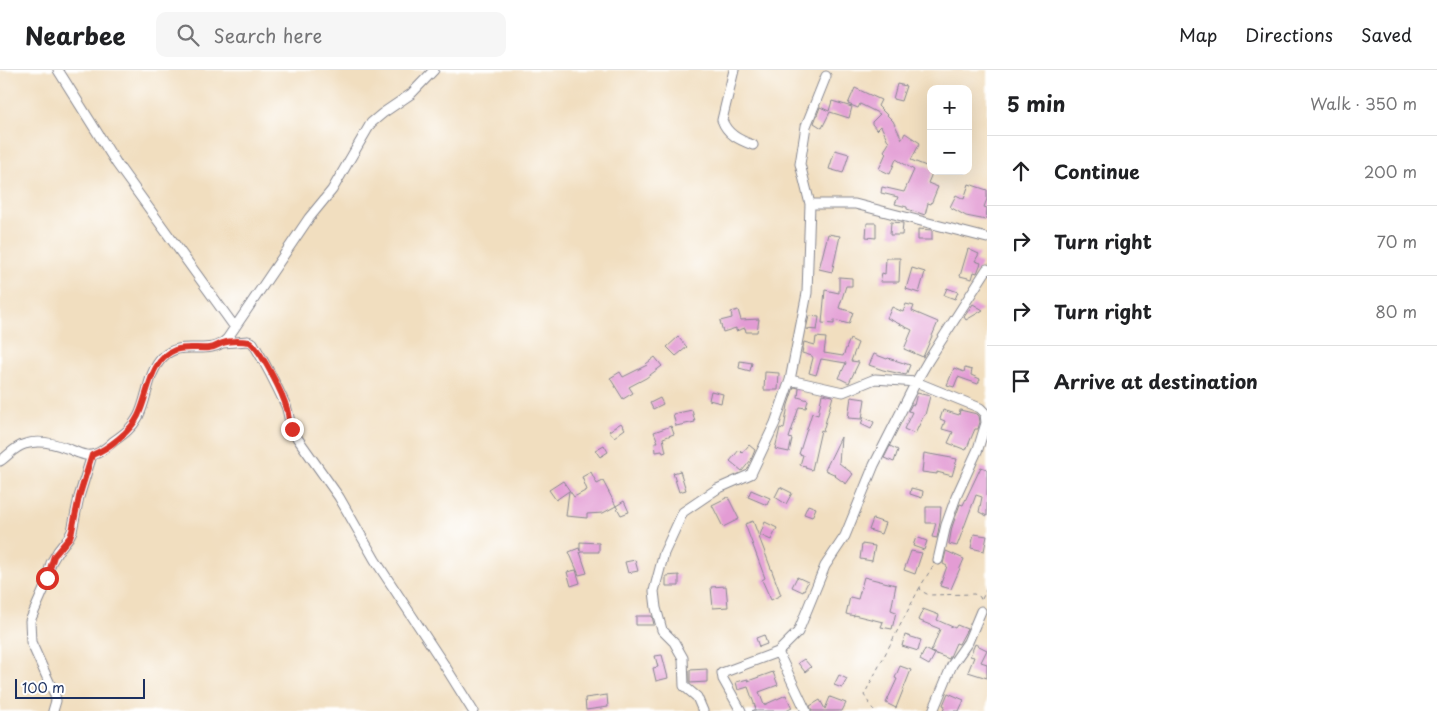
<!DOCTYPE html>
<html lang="en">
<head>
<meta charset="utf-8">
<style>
	body { margin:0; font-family:"Playpen Sans",sans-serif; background:#f6f6f6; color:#202124 }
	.controls { position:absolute; right:15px; top:15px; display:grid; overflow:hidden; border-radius:10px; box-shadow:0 5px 20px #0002 }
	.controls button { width:45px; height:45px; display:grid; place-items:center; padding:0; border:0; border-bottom:1px solid #e0e0e0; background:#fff; color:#202124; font:25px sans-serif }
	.scale { position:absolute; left:15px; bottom:12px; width:130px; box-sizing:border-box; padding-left:5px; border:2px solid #1b2f5e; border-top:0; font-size:14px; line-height:18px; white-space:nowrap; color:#1b2f5e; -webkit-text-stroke:4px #fff; paint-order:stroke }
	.stop { position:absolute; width:15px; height:15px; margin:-11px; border:4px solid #d93025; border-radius:50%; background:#fff }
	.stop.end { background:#d93025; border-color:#fff; box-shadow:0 1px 5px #0008 }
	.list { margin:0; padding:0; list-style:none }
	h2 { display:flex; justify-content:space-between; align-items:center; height:65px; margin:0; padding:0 20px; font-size:21px }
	h2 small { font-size:16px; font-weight:400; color:#757577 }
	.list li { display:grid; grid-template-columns:32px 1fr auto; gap:15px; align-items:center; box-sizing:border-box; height:70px; padding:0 20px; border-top:1px solid #e0e0e0 }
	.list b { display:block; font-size:19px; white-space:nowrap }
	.list em { font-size:16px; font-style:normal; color:#757577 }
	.icon { flex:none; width:28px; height:28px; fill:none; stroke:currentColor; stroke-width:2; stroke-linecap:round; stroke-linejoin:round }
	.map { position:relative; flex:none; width:987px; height:641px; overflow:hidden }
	header { display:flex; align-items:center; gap:30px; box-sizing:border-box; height:70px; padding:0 25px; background:#fff; border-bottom:1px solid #e0e0e0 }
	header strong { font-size:24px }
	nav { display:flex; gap:28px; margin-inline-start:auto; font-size:18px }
	.search { width:350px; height:45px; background:#f6f6f6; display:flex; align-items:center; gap:12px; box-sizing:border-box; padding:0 18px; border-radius:10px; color:#757577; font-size:19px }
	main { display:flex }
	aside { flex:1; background:#fff }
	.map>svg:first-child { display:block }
	.building { fill:#e39cd4 }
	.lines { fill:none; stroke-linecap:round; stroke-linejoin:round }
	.street-casing { stroke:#86868e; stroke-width:11 }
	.path { stroke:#86868e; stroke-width:1; stroke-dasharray:4 4; stroke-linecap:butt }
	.street { stroke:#fff; stroke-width:9 }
	.route { stroke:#d93025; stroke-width:6 }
</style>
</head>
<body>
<header>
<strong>Nearbee</strong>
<div class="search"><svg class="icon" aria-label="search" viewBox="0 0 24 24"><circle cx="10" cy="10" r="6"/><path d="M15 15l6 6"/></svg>Search here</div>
<nav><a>Map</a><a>Directions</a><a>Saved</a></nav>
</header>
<main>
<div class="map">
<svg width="987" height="641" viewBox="0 0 987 641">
	<rect width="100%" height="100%" fill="#fff"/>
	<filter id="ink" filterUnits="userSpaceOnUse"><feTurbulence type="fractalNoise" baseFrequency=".02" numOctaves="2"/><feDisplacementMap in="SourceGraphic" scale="10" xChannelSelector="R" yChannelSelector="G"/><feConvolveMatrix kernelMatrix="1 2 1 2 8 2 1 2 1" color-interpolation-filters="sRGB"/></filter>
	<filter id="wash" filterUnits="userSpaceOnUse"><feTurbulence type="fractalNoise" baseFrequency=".0096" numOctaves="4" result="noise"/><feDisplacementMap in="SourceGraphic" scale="20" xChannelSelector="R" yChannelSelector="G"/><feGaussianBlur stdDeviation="1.12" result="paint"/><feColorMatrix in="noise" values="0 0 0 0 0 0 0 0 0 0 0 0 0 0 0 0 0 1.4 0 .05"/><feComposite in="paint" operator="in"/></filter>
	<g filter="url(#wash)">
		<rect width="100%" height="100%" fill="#f1debf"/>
		<g id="blocks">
			<path class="building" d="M897 14 906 16 901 31 893 29Z
				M855 18 881 30 878 36 893 51 902 69 905 63 920 73 911 90 931 98V101H933L928 113 938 117 931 134 928 133 925 145 907 139V137L895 134 898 127 881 123 882 117 904 122 914 100 896 89 890 104 879 99 886 83 884 81 889 73 881 56 877 60 872 54V52L880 44 860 34 858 38 848 34Z
				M832 31 852 37 849 48 830 42 822 58 814 53 820 37 829 41Z
				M835 80 849 84 843 103 829 99Z
				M969 114 987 120V129L984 137 987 138 986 150 966 146 950 137 956 125 964 129Z
				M891 152 903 153 902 165H890Z
				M867 153H876V168L866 167Z
				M918 159 932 160V170H918Z
				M828 164 840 166 832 202 819 199Z
				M968 179 979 184 975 191 981 193 977 203 974 202 972 209 960 206Z
				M886 188H900L899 212H880L882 203 885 204Z
				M912 198 925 202 919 223 906 219Z
				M839 207 852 208V216H846L839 238 853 242 849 254 834 250V254L822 253 825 220 839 223Z
				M947 218 958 222 955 229 944 225Z
				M906 234 914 236 912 241 938 252 923 287 904 279 912 260 887 248 892 237 903 242Z
				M973 234 983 240 966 250 964 247Z
				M738 240 741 250 759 249 757 262H746L745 258 736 261V258L723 262 720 251 732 248 731 242Z
				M809 246 819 247 817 260 806 259Z
				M678 267 687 277 676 286 667 277Z
				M816 267 826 268 824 283 843 286 850 269 858 273 851 291 859 292 849 313 839 308 846 293 821 289 816 305 809 303 813 288 812 286 802 283 804 272 815 275Z
				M874 284 887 289 888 288 910 295 906 305 883 300 869 295Z
				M655 287 662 296 646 308 629 317 633 323 623 329 610 308 620 302 623 307 647 295 646 294Z
				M740 291 752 293 750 301 739 298Z
				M954 298 964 302 965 298 972 300 971 305 980 309 978 314 958 307 954 317 947 315Z
				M765 302 779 303 778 320H764Z
				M794 317 799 318 798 327 808 330 806 338 799 337 789 368 792 369 789 382 775 379 780 358 784 359 788 335Z
				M711 321 723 324 721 333 709 330Z
				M917 323 930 326 925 345H924L915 364 904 359 912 342 908 341 912 334 914 335Z
				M822 324 833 326 823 361 821 360 812 400 805 398 806 396 800 395 803 385 799 384 812 343 818 345Z
				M851 327 865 329 862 349 848 348Z
				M660 328 663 334 653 339 650 333Z
				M692 340 695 352 676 356 673 344Z
				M943 340 959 345 960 340 977 344 979 346 980 352 978 359H975L966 380 948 373 953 362 942 359 945 351 940 349Z
				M864 347 874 352 871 359 861 354Z
				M621 353 625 359 614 367 609 361Z
				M671 356 674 364 663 368 666 382 663 383 662 381 656 382 655 372H658L654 362Z
				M841 367 839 393 853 404 846 414 835 406 836 405 825 400Z
				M604 375 608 382 600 387 595 380Z
				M749 375 755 380 751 390 742 401 730 391 739 380 742 383Z
				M890 376 898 380 894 392 884 388Z
				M924 383 957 389 952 406 937 402V404L922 402Z
				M981 397 987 399V446L979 442 982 427 976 425 957 476 949 474 952 457 960 434 963 435Z
				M680 401 686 420 679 422 673 403Z
				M591 402 597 414 603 411 616 436 603 443 587 444V448L566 446 569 421 556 430 549 420 563 411 574 427 587 420 582 407Z
				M780 417 792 423 786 434 775 427Z
				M911 418 923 421 922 428 910 424Z
				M751 420 770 428 767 435 748 427Z
				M728 427 739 449 723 457 712 435Z
				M624 431 629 442 621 445 616 436Z
				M808 435 816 438 812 447 804 444Z
				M926 437H941L940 452 937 468 932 467 936 453H926Z
				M873 449 885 453 881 464 869 460Z
				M753 451 781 525 771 530 762 510 765 508 745 454Z
				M765 452 777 458 771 470 760 465Z
				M974 464 987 466 984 481 971 478Z
				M916 467 927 471 924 480 913 476Z
				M580 472 599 473V482H580L587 503 579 505 569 482 579 478 580 481Z
				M862 474 875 476 872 491 860 489Z
				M911 481 922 483 915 504 904 500Z
				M946 481 964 489 951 519 940 516 947 496 943 494Z
				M635 490 638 501 628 503 625 492Z
				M576 500 580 513 571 516 567 502Z
				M679 505V516H666V506Z
				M797 507 808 512 803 522 792 517Z
				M864 507 896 515 891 540 896 542 892 559 881 557 883 552 854 545V546L846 544 850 527 858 529Z
				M726 516 728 537 713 538 711 517Z
				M923 539 939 545 937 550 955 558 957 555 967 559 959 574 956 573 949 589 931 582 940 559 918 550Z
				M636 546H652L654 555H636Z
				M764 565 767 574 759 577 756 568Z
				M905 565 921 570 918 581 902 576Z
				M975 574 987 580 981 592 987 594V608L968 602 974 587 970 586Z
				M925 579 935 584 929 595 920 590Z
				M662 585 668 608 656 611 653 598 658 597 655 586Z
				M804 589 811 597 805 602 798 593Z
				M900 596 911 600 896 638 886 633 897 609 895 608Z
				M707 599V612L690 613V600Z
				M773 602 778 615 759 622 764 635 786 625 792 638 786 641H752L756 639 748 617 738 620 736 612 748 609V611Z
				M839 605 847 609 842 618 834 615Z
				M948 623 964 630 959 641H943L945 636 943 635Z
				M607 625 608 637 586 640 585 628Z
				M830 627 846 633 842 641H812L810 636 820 630 825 639Z"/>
		</g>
	</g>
	<g filter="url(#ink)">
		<use href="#blocks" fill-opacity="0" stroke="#86868e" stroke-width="1"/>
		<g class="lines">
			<defs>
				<path id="street" d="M58 0 117 94 234 256
					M734 0 722 50C727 64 739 70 753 75
					M810 134H855L987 168
					M223 273 248 271 253 273C265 293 276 314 286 336 289 344 289 352 293 362L339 427 375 490 443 593 473 641
					M790 310 843 322 875 309 916 312 980 338 985 343 986 353 978 379 956 427 946 455 938 490
					M0 391C8 386 14 377 25 374 38 370 54 373 66 378 76 381 85 388 95 384 102 382 108 376 114 371 124 364 132 358 138 347 148 328 147 303 163 287 182 268 208 288 227 269L309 148 332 120 371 53 383 43 411 24 434 0
					M778 582 806 641
					M53 641 56 631 55 625 31 572 30 551 44 519 51 493 58 481 69 467 72 461 79 427 92 385
					M703 641 697 627 684 616 683 588 674 572 662 560 656 538 654 521 664 483 683 442 717 419 751 404 775 353 790 310 807 223 810 134 800 94 806 56 826 6
					M741 641 723 609 722 603 778 582 798 562 825 496 845 466 874 395 916 312 928 291 987 199
					M933 641 952 595 968 572 981 541"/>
			</defs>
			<use href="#street" class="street-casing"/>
			<path class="path" d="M933 496 920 517 921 521 929 525 974 524 980 527 982 533
				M982 529 987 518
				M874 641 864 625 920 517"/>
			<use href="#street" class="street"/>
		</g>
	</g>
	<g class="lines" filter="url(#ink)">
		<path class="route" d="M47 508 54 486 70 467 72 461 79 427 92 385C108 379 131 361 138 346 149 324 149 290 175 280 186 276 197 279 209 278 215 278 218 274 223 273 231 270 243 271 250 272 262 282 283 324 287 339 289 346 288 352 292 359"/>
	</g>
</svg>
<div class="controls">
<button>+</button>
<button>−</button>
</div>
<div class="scale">100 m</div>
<div class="stop" style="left:47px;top:508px"></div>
<div class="stop end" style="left:292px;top:359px"></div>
</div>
<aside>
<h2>5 min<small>Walk · 350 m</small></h2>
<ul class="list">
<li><svg class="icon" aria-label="ahead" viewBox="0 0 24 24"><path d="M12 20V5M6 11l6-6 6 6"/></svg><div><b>Continue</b></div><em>200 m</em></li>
<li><svg class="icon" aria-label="right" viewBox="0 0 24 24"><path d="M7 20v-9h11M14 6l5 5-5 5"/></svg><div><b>Turn right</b></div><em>70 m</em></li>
<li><svg class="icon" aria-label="right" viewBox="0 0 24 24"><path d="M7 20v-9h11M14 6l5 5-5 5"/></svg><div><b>Turn right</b></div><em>80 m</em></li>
<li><svg class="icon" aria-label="arrive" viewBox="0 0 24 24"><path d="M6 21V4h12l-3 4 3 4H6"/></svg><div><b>Arrive at destination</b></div></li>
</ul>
</aside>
</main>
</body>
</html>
